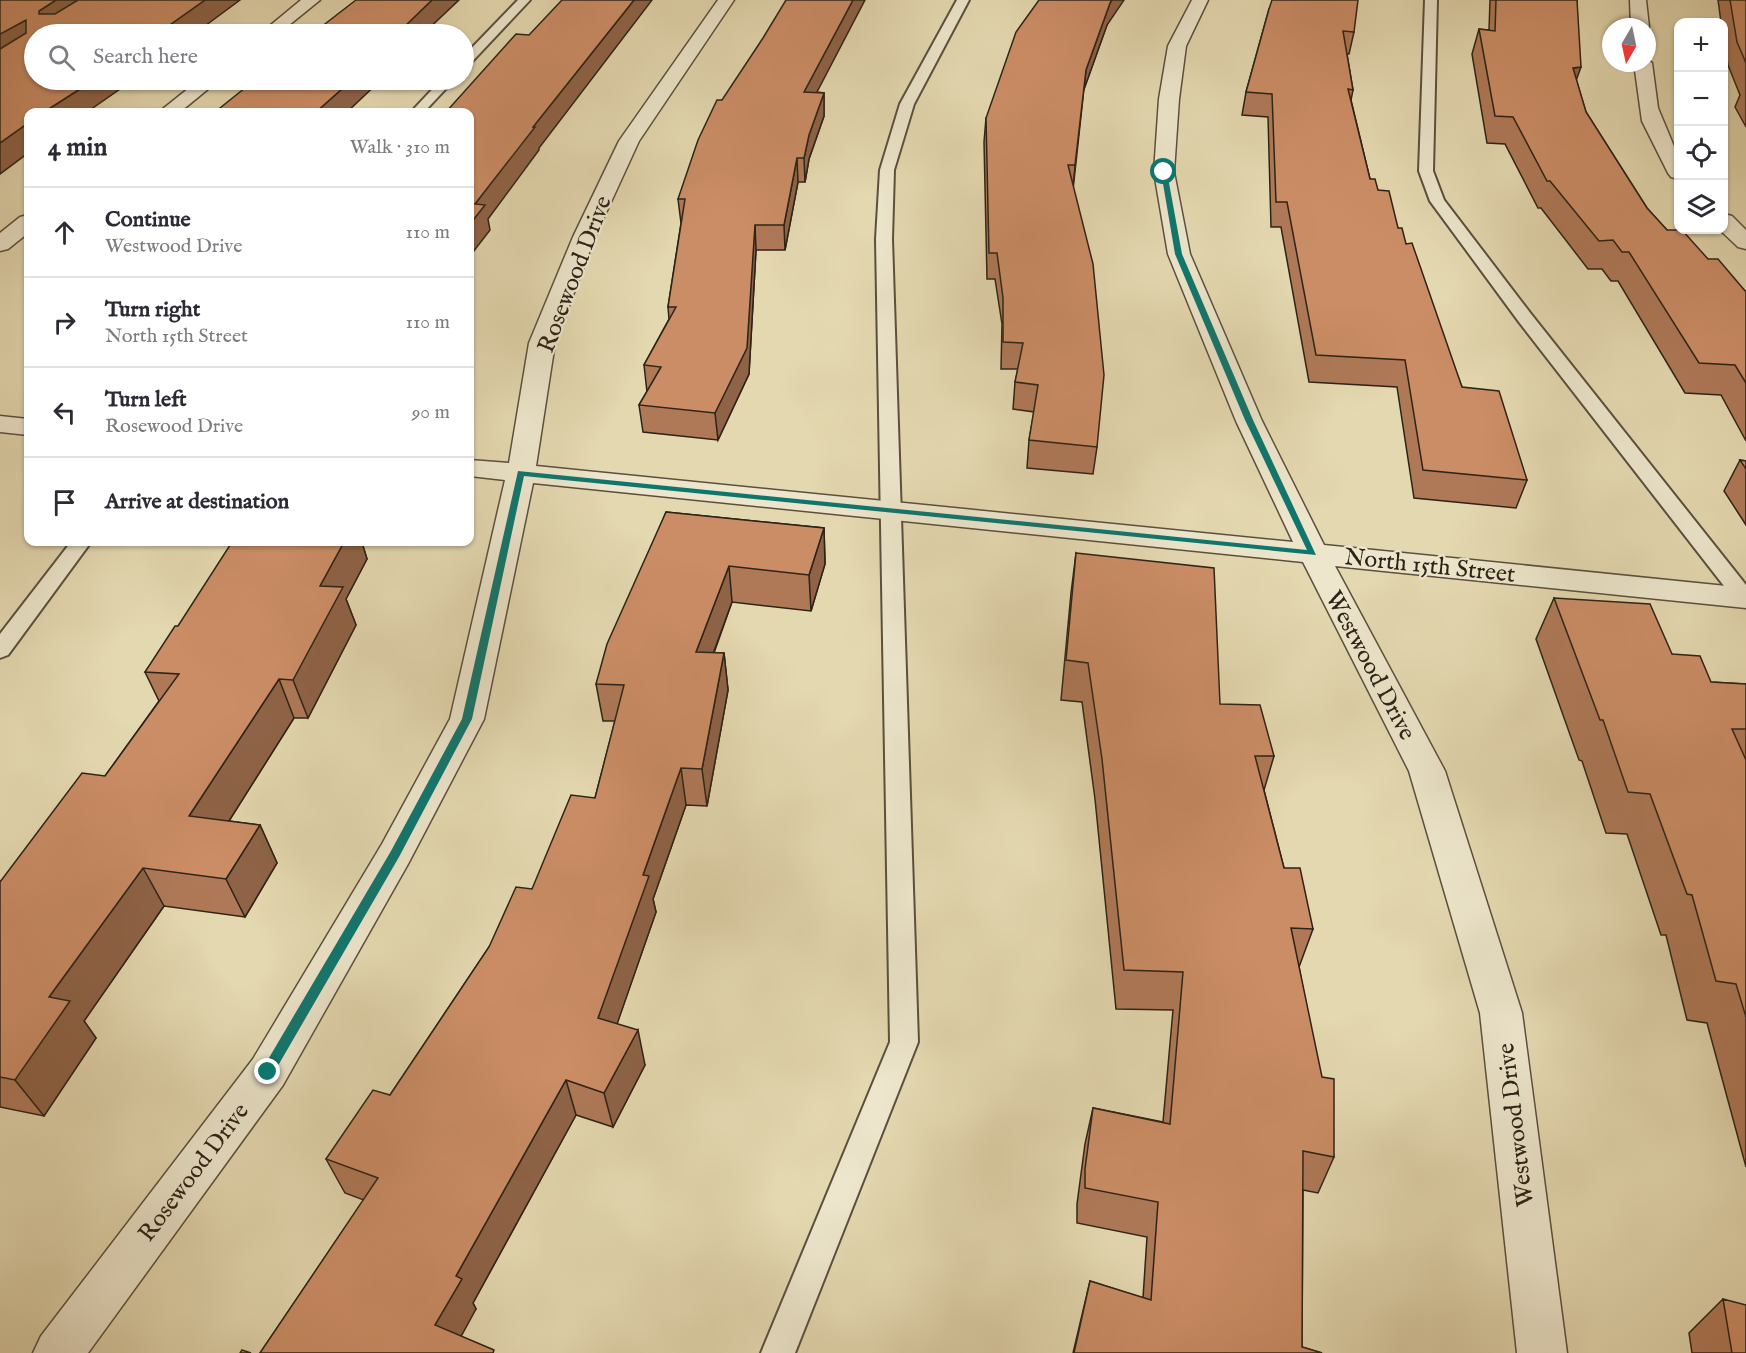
<!DOCTYPE html>
<html lang="en">
<head>
<meta charset="utf-8">
<style>
	body { margin:0; font-family:"IM FELL English",serif; background:#f7f7f7; color:#2b2b33 }
	.controls { position:absolute; right:18px; top:18px; display:grid; overflow:hidden; border-radius:12px; box-shadow:0 2px 4px #0004 }
	.controls button { width:54px; height:54px; display:grid; place-items:center; padding:0; border:0; border-bottom:2px solid #e1e1e2; background:#fff; color:#2b2b33; font:30px sans-serif }
	.compass { position:absolute; left:1602px; top:18px; width:54px; height:54px; border-radius:50%; background:#fff; box-shadow:0 2px 4px #0004; rotate:189deg }
	.stop { position:absolute; width:18px; height:18px; margin:-14px; border:4px solid #0f766e; border-radius:50%; background:#fff }
	.stop.end { background:#0f766e; border-color:#fff; box-shadow:0 2px 6px #0008 }
	.list { margin:0; padding:0; list-style:none }
	h2 { display:flex; justify-content:space-between; align-items:center; height:78px; margin:0; padding:0 24px; font-size:26px }
	h2 small { font-size:20px; font-weight:400; color:#7c7c81 }
	.list li { display:grid; grid-template-columns:39px 1fr auto; gap:18px; align-items:center; box-sizing:border-box; height:90px; padding:0 24px; border-top:2px solid #e1e1e2 }
	.list b { display:block; font-size:22px; white-space:nowrap }
	.list p { margin:0; font-size:20px; white-space:nowrap; color:#7c7c81 }
	.list em { font-size:20px; font-style:normal; color:#7c7c81 }
	.icon { flex:none; width:33px; height:33px; fill:none; stroke:currentColor; stroke-width:2; stroke-linecap:round; stroke-linejoin:round }
	.map { position:relative; flex:none; width:1746px; height:1353px; overflow:hidden }
	.search { position:absolute; background:#fff; box-shadow:0 2px 4px #0004; left:24px; top:24px; width:450px; height:66px; display:flex; align-items:center; gap:15px; box-sizing:border-box; padding:0 21px; border-radius:33px; color:#7c7c81; font-size:22px }
	.panel { position:absolute; background:#fff; box-shadow:0 2px 4px #0004; left:24px; top:108px; width:450px; height:438px; border-radius:12px }
	.map>svg:first-child { display:block }
	.lines { fill:none; stroke-linecap:round; stroke-linejoin:round }
	.lane-casing { stroke:#5b503d; stroke-width:4 }
	.street-casing { stroke:#5b503d; stroke-width:3 }
	.lane { fill:#ede6cc; fill-rule:evenodd }
	.street { fill:#ede6cc; fill-rule:evenodd }
	.wall { fill:#af7958; stroke:#2d2317; stroke-width:1.5 }
	.shaded-wall { fill:#8e6347; stroke:#2d2317; stroke-width:1.5 }
	.building { fill:#cb8d66; stroke:#2d2317; stroke-width:1.5 }
	.route { fill:#0f766e }
	.labels { text-anchor:middle; stroke-width:4.5; stroke-linejoin:round; paint-order:stroke }
	.street-label { font-size:24px; fill:#2d2317; stroke:#ede6cc }
</style>
</head>
<body>
<div class="map">
<svg width="1746" height="1353" viewBox="0 0 1746 1353">
	<rect width="100%" height="100%" fill="#e4d8b0"/>
	<filter id="stains"><feTurbulence type="fractalNoise" baseFrequency=".00333" numOctaves="4"/><feColorMatrix values="0 0 0 0 .2 0 0 0 0 .09 0 0 0 0 .02 0 0 0 .5 -.17"/></filter>
	<radialGradient id="worn" r=".72"><stop offset=".6" stop-color="#630" stop-opacity="0"/><stop offset="1" stop-color="#630" stop-opacity=".3"/></radialGradient>
	<g class="lines">
		<defs>
			<path id="lane" d="M518 0H530L468 66 464 67V56Z
				M957 0H969L914 104 894 170 892 239 918 1042 795 1353H761L890 1042 876 239 880 170 900 104Z
				M1425 0H1437L1433 171 1444 200 1531 314 1746 585V606L1738 604 1519 322 1430 201 1419 171Z
				M441 80H454L424 112H411Z
				M71 542H91L8 655 0 658V634Z"/>
			<path id="street" d="M301 0H320L278 34H260Z
				M718 0H734L639 141 595 237 555 343 536 466 1293 542 1236 421 1168 254 1154 172 1159 99 1168 46 1192 0H1208L1186 46 1179 99 1174 172 1190 254 1262 421 1324 545 1746 588V608L1335 566 1445 771 1522 1013 1567 1353H1517L1480 1013 1409 771 1303 562 533 483 484 719 408 864 283 1085 88 1353H33L41 1336 253 1059 382 844 450 719 505 480 470 476V460L509 463 529 343 573 237 619 141Z
				M1630 0H1646L1649 27 1647 29V27H1631Z
				M1647 59 1652 63 1658 108 1678 156V179L1671 177 1668 173 1642 121 1634 63H1647Z
				M199 80H219L180 112H159Z
				M1724 214 1732 216 1746 230V249L1738 247 1720 230H1724Z
				M28 215V233L8 249 0 251V233L20 217Z
				M0 416 28 419V435L0 432Z"/>
		</defs>
		<use href="#lane" class="lane-casing"/>
		<use href="#street" class="street-casing"/>
		<use href="#lane" class="lane"/>
		<use href="#street" class="street"/>
	</g>
	<path class="wall" d="M1490 0H1577L1576 79 1586 112 1647 208 1667 230 1708 259 1746 292V441L1721 395 1685 393 1618 281H1611L1602 269H1588L1541 208H1538L1505 144 1487 143 1472 54 1479 29 1489 30Z
		M1718 0H1746V127L1735 107 1740 95 1728 65 1724 38V22H1721Z
		M1269 9 1354 32 1349 54H1347L1353 90 1351 100 1370 179 1378 190 1406 244 1462 387 1527 480 1516 508 1414 498 1397 387 1309 382 1281 227H1271L1268 117 1242 115 1246 92Z
		M1107 25 1083 92 1073 185 1097 447 1093 474 1027 468 1029 440 1034 412 1013 409 1015 382 1018 369H1001L1002 324 995 279H987L984 142 986 118Z
		M817 92 824 93V116L809 159 805 182H798L785 250H756L749 374 718 440 643 432 639 405 647 392 644 365 669 319 668 307 681 223 678 199 722 100Z
		M1740 460 1746 461V525L1724 491Z
		M666 512 824 528 825 564 811 611 732 602 714 653H724L728 690 707 806 686 805 653 899 656 912 617 1023 645 1065 613 1127 576 1115 473 1303 476 1309 260 1353 364 1200 345 1193 326 1159 390 1095 489 947 532 889 595 798 615 721H603L596 684Z
		M363 546 367 559 346 599 356 625 308 718H294L229 821 260 825 277 863 245 917 164 906 84 1021 96 1038 44 1116 0 1107V882L105 776 159 701 145 672 178 626Z
		M1076 553 1220 704 1274 756 1264 790 1284 868 1313 929 1299 967 1334 1157 1318 1193 1303 1190 1302 1347 1322 1353H1073L1090 1281 1143 1298 1147 1237 1077 1223V1204L1085 1144 1093 1108 1163 1122 1173 1010 1116 1009 1095 799 1082 702 1061 700 1071 593Z
		M1554 598 1672 654 1711 682 1746 684V1167L1707 1023 1687 1020 1666 935H1661L1627 834 1606 833 1582 761 1579 760 1536 639Z
		M1723 1299 1746 1353H1692L1689 1333Z"/>
	<path class="shaded-wall" d="M56 0H97L48 32 39 14V11Z
		M205 0H240L194 34H157Z
		M432 0H459L423 34H400L403 28Z
		M634 0H652L539 148V150L488 219 490 230 470 256V224L475 204 533 127Z
		M853 0H865L805 115 804 92Z
		M1112 0H1124L1107 25 1083 92 1073 190 1086 70 1110 3Z
		M26 20 34 42 0 61V34Z
		M1581 67 1572 92 1573 68Z
		M94 80H133L87 112H44Z
		M352 80H381L347 112H316Z
		M824 93V116L809 159 805 182 804 158 809 135Z
		M28 123V153L0 174V143Z
		M797 158 798 182 785 250 784 225Z
		M755 225 756 250 749 374 718 440 715 413Z
		M824 528 825 564 811 611 809 575Z
		M344 542H366L363 546 367 559 346 599 356 625 308 718 293 680 320 586Z
		M729 566 732 602 700 689 696 652Z
		M724 653 728 690 707 806 702 769Z
		M279 679 294 718 208 854 189 816Z
		M681 768 686 805 653 899 656 912 607 1053 598 1018 643 875Z
		M260 825 277 863 245 917 226 879Z
		M143 868 164 906 84 1021 96 1038 44 1116 15 1080 49 997Z
		M638 1030 645 1065 613 1127 604 1093Z
		M566 1080 576 1115 473 1303 476 1309 452 1353 435 1325 456 1276Z"/>
	<path class="building" d="M0 0H56L39 11V14H55L78 0H205L157 34H34V80H94L44 112H28V123L0 143V49L26 33V20L0 34Z
		M356 0H432L403 28H407L400 34H312Z
		M562 0H634L533 127H535L475 204 485 205 470 224V112H446L516 34 529 35Z
		M786 0H853L804 92 824 93 809 135 804 158H797L784 225H755L747 348 715 413 639 405 661 367 644 365 676 307H668L685 199H678L698 140 717 100H722L763 38Z
		M1039 0H1112L1110 3 1086 70 1075 165H1068L1093 264 1104 375 1097 447 1029 440 1038 385 1015 382 1023 343 1003 342V298L997 253H989L986 118 1016 32Z
		M1272 0H1358L1354 32 1343 31 1353 90 1348 89 1370 179H1375L1378 190 1389 191 1398 228H1402L1406 244 1412 243 1462 387 1499 391 1527 480 1423 470 1405 360 1316 355 1287 202H1276L1272 94 1246 92 1269 9Z
		M1496 0H1577L1581 67 1573 68 1586 112 1647 208 1667 230H1682L1708 259H1718L1746 292V383L1735 365 1699 363 1629 252H1622L1613 240 1599 241 1550 181H1547L1513 117 1495 116 1479 29 1495 31Z
		M1730 0H1746V63L1737 42Z
		M255 80H352L316 112H215Z
		M1740 460 1746 461V469Z
		M666 512 824 528 809 575 729 566 696 652 724 653 702 769 681 768 643 875 649 876 598 1018 638 1030 604 1093 566 1080 456 1276 462 1279 435 1325 494 1350 493 1353H260L378 1178 326 1159 373 1090 390 1095 489 947 516 887 532 889 571 795 595 798 624 685 596 684 607 644Z
		M232 542H344L320 586 343 587 293 680 279 679 189 816 260 825 226 879 143 868 49 997 70 1001 15 1080 0 1077V882L82 773 105 776 179 674 145 672 175 626H178Z
		M1076 553 1214 568 1220 704 1260 705 1274 756H1255L1284 868H1300L1313 929 1291 928 1322 1077 1334 1079V1157L1303 1151 1302 1347 1322 1353H1074L1090 1281 1151 1300 1158 1202 1085 1188V1169L1093 1108 1170 1124 1183 972 1124 970 1102 759 1088 663 1066 660Z
		M1554 598 1650 604 1672 654 1700 656 1711 682 1746 684V729H1732L1746 760V1017L1736 984 1716 981 1692 895 1687 894 1650 794 1628 792 1603 720H1600Z
		M1723 1299 1746 1305V1353H1732Z
		M242 1350 251 1353H240Z"/>
	<path class="route" d="M1164 170 1167 172 1182 254 1253 420 1316 555 524 476 472 719 399 857 272 1076H263V1068L391 851 462 719 518 471 1307 550 1245 420 1175 254 1161 172Z"/>
	<g class="labels">
		<g class="street-label">
			<text transform="translate(574 274) rotate(-69)" y="8">Rosewood Drive</text>
			<text transform="translate(1430 565) rotate(6)" y="8">North 15th Street</text>
			<text transform="translate(1371 665) rotate(62)" y="8">Westwood Drive</text>
			<text transform="translate(1515 1125) rotate(-97)" y="8">Westwood Drive</text>
			<text transform="translate(193 1172) rotate(-53)" y="8">Rosewood Drive</text>
		</g>
	</g>
	<rect width="100%" height="100%" filter="url(#stains)"/>
	<rect width="100%" height="100%" fill="url(#worn)"/>
</svg>
<div class="controls">
<button>+</button>
<button>−</button>
<button><svg class="icon" aria-label="locate" viewBox="0 0 24 24"><circle cx="12" cy="12" r="6"/><path d="M12 2v4M12 18v4M2 12h4M18 12h4"/></svg></button>
<button><svg class="icon" aria-label="layers" viewBox="0 0 24 24"><path d="M12 4l9 5-9 5-9-5zM3 14l9 5 9-5"/></svg></button>
</div>
<svg class="compass" viewBox="-18 -18 36 36"><path d="M0-13l5 13h-10z" fill="#e53935"/><path d="M0 13l5-13h-10z" fill="#7c7c81"/></svg>
<div class="stop" style="left:1164px;top:172px"></div>
<div class="stop end" style="left:268px;top:1072px"></div>
<div class="search"><svg class="icon" aria-label="search" viewBox="0 0 24 24"><circle cx="10" cy="10" r="6"/><path d="M15 15l6 6"/></svg>Search here</div>
<section class="panel">
<h2>4 min<small>Walk · 310 m</small></h2>
<ul class="list">
<li><svg class="icon" aria-label="ahead" viewBox="0 0 24 24"><path d="M12 20V5M6 11l6-6 6 6"/></svg><div><b>Continue</b><p>Westwood Drive</p></div><em>110 m</em></li>
<li><svg class="icon" aria-label="right" viewBox="0 0 24 24"><path d="M7 20v-9h11M14 6l5 5-5 5"/></svg><div><b>Turn right</b><p>North 15th Street</p></div><em>110 m</em></li>
<li><svg class="icon" aria-label="left" viewBox="0 0 24 24"><path d="M17 20v-9H6M10 6l-5 5 5 5"/></svg><div><b>Turn left</b><p>Rosewood Drive</p></div><em>90 m</em></li>
<li><svg class="icon" aria-label="arrive" viewBox="0 0 24 24"><path d="M6 21V4h12l-3 4 3 4H6"/></svg><div><b>Arrive at destination</b></div></li>
</ul>
</section>
</div>
</body>
</html>
